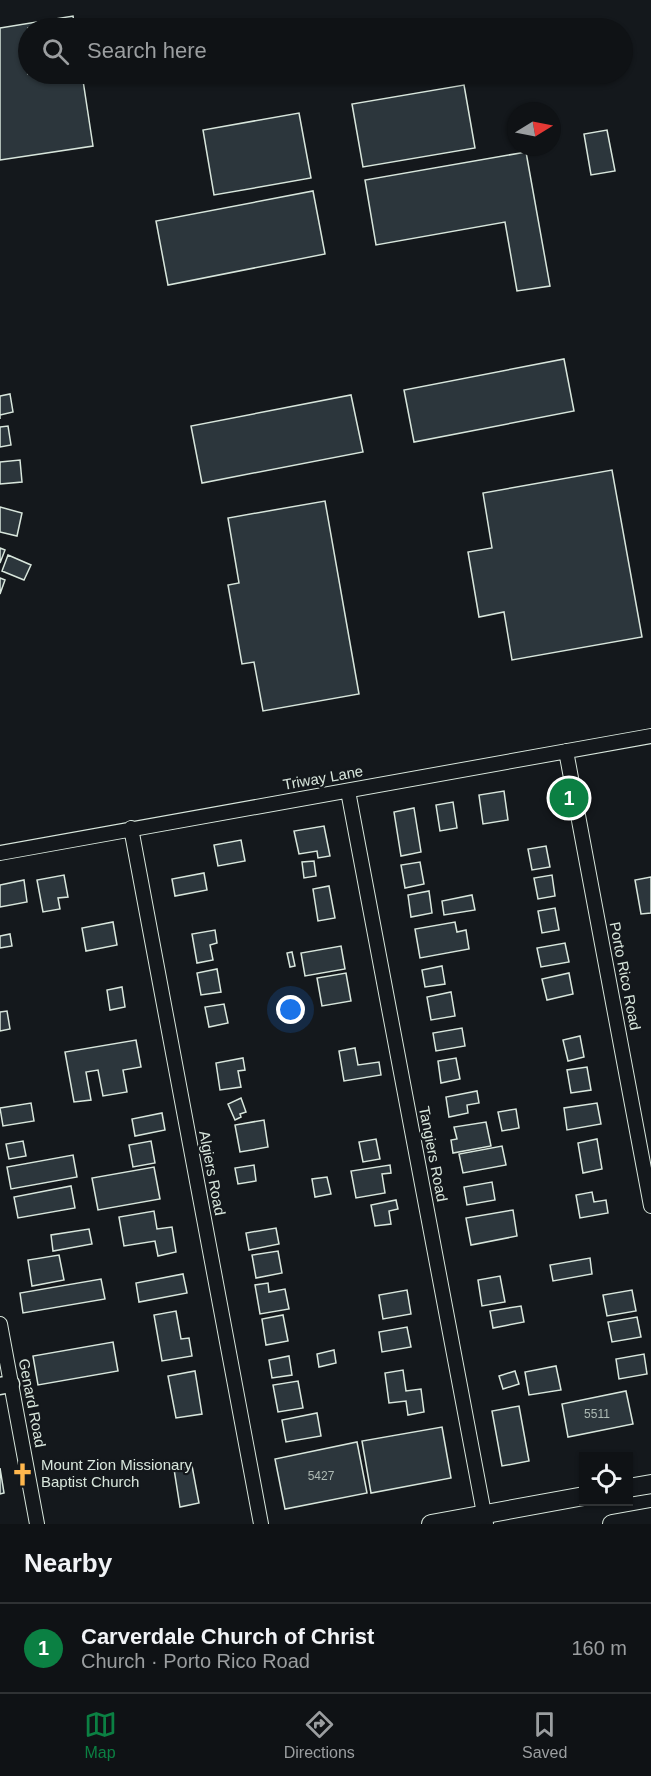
<!DOCTYPE html>
<html lang="en">
<head>
<meta charset="utf-8">
<style>
	body { margin:0; font-family:Arial,sans-serif; background:#1d2022; color:#f1f3f6 }
	.controls { position:absolute; right:18px; bottom:18px; display:grid; overflow:hidden; border-radius:0px; box-shadow:0 2px 4px #0004 }
	.controls button { width:54px; height:54px; display:grid; place-items:center; padding:0; border:0; border-bottom:2px solid #2f3234; background:#0f1215; color:#f1f3f6; font:30px sans-serif }
	.compass { position:absolute; left:507px; top:102px; width:54px; height:54px; border-radius:50%; background:#0f1215; box-shadow:0 2px 4px #0004; rotate:80deg }
	.you { position:absolute; left:291px; top:1010px; width:21px; height:21px; margin:-15px; border:4px solid #fff; border-radius:50%; background:#1a73e8; box-shadow:0 0 0 9px #1a73e833 }
	.badge { display:grid; place-items:center; width:39px; height:39px; border-radius:50%; background:#0b8043; color:#fff; font-size:20px; font-weight:700 }
	.pin { position:absolute; translate:-50% -50%; border:3px solid #fff; box-shadow:0 2px 6px #0006 }
	.list { margin:0; padding:0; list-style:none }
	h2 { display:flex; justify-content:space-between; align-items:center; height:78px; margin:0; padding:0 24px; font-size:26px }
	h2 small { font-size:20px; font-weight:400; color:#9b9ea0 }
	.list li { display:grid; grid-template-columns:39px 1fr auto; gap:18px; align-items:center; box-sizing:border-box; height:90px; padding:0 24px; border-top:2px solid #2f3234 }
	.list b { display:block; font-size:22px; white-space:nowrap }
	.list p { margin:0; font-size:20px; white-space:nowrap; color:#9b9ea0 }
	.list em { font-size:20px; font-style:normal; color:#9b9ea0 }
	.icon { flex:none; width:33px; height:33px; fill:none; stroke:currentColor; stroke-width:2; stroke-linecap:round; stroke-linejoin:round }
	.map { position:relative; flex:none; width:651px; height:1524px; overflow:hidden }
	.search { position:absolute; background:#0f1215; box-shadow:0 2px 4px #0004; left:18px; right:18px; top:18px; height:66px; display:flex; align-items:center; gap:15px; box-sizing:border-box; padding:0 21px; border-radius:33px; color:#9b9ea0; font-size:22px }
	.sheet { height:168px; background:#0f1215 }
	nav { display:flex; justify-content:space-around; align-items:center; box-sizing:border-box; height:84px; border-top:2px solid #2f3234; background:#0f1215; font-size:16px; color:#9b9ea0 }
	nav a { display:grid; justify-items:center; gap:3px }
	nav .on { color:#0b8043 }
	.map>svg:first-child { display:block }
	.building { fill:#2c363c; stroke:#d8e6dc; stroke-width:1.5 }
	.lines { fill:none; stroke-linecap:round; stroke-linejoin:round }
	.minor-casing { stroke:#d8e6dc; stroke-width:16 }
	.tertiary-casing { stroke:#d8e6dc; stroke-width:19 }
	.secondary-casing { stroke:#d8e6dc; stroke-width:20 }
	.minor { stroke:#14181c; stroke-width:14 }
	.tertiary { stroke:#14181c; stroke-width:16 }
	.secondary { stroke:#14181c; stroke-width:18 }
	.labels { text-anchor:middle; stroke-width:4.5; stroke-linejoin:round; paint-order:stroke }
	.number-label { font-size:12px; fill:#adbab4 }
	.street-label { font-size:15px; fill:#d8e6dc; stroke:#14181c }
	.poi-label { font-size:15px; fill:#d8e6dc; stroke:#14181c; text-anchor:start }
</style>
</head>
<body>
<div class="map">
<svg width="651" height="1524" viewBox="0 0 651 1524">
	<rect width="100%" height="100%" fill="#14181c"/>
	<path class="building" d="M73 16 75 28H28V74H82L93 146 0 160V28Z
		M464 85 475 148 363 167 352 104Z
		M299 113 311 178 214 195 203 130Z
		M607 130 615 171 591 175 584 134Z
		M526 152 550 286 517 291 505 222 376 245 365 180Z
		M313 191 325 254 168 285 156 221Z
		M564 359 574 411 414 442 404 390Z
		M10 394 13 412 0 415V419V396Z
		M351 395 363 452 202 483 191 426Z
		M8 426 11 445 0 447V427Z
		M20 460 22 482 0 484V462Z
		M612 470 642 637 512 660 504 612 479 617 468 552 492 548 483 493Z
		M325 501 359 694 263 711 254 662 242 664 228 585 239 583 228 518Z
		M0 507 22 513 17 536 0 532Z
		M0 548 5 550 0 563Z
		M8 555 31 565 24 580 2 571Z
		M0 578 5 580 0 594Z
		M504 791 508 820 483 824 479 795Z
		M453 802 457 828 440 831 436 805Z
		M414 808 421 852 401 856 394 812Z
		M324 826 330 856 318 858 317 851 299 854 294 831Z
		M241 840 245 861 218 866 214 845Z
		M546 846 550 867 532 870 528 849Z
		M314 861 316 876 304 878 302 862Z
		M420 862 424 884 405 888 401 865Z
		M204 873 207 890 175 896 172 879Z
		M64 875 68 897 58 898 60 909 43 912 37 880Z
		M552 875 555 896 538 899 534 878Z
		M651 877V913L641 914 635 880Z
		M24 880 27 902 0 907V885Z
		M329 886 335 918 318 921 313 889Z
		M429 891 432 913 411 917 408 895Z
		M472 895 475 910 444 915 442 901Z
		M555 908 559 930 542 933 538 911Z
		M113 922 117 945 86 951 82 928Z
		M455 922 457 932 466 930 469 949 420 958 415 929Z
		M215 930 217 943 210 945 213 960 197 963 192 934Z
		M10 934 12 946 0 948V936Z
		M565 943 569 962 541 967 537 948Z
		M341 946 345 969 305 976 301 953Z
		M292 952 295 966 290 967 287 953Z
		M442 966 445 984 425 987 422 970Z
		M217 969 221 992 201 995 197 973Z
		M346 973 351 1001 322 1006 317 978Z
		M569 973 573 994 547 1000 542 979Z
		M122 987 125 1007 110 1010 107 990Z
		M451 992 455 1016 431 1020 427 997Z
		M224 1004 228 1023 209 1027 205 1007Z
		M7 1011 10 1029 0 1031V1012Z
		M462 1028 465 1046 436 1051 433 1033Z
		M580 1036 584 1057 568 1061 563 1040Z
		M136 1040 141 1067 123 1070 127 1092 103 1096 98 1070 86 1072 91 1100 74 1102 65 1052Z
		M355 1048 358 1065 379 1062 381 1075 344 1081 339 1051Z
		M243 1058 245 1070 238 1071 241 1087 220 1090 216 1063Z
		M456 1058 460 1079 441 1083 438 1061Z
		M587 1067 591 1090 571 1093 567 1070Z
		M477 1091 479 1103 467 1105 468 1113 449 1117 446 1097Z
		M241 1098 246 1112 240 1114 241 1117 235 1120 228 1104Z
		M31 1103 34 1121 3 1126 0 1108Z
		M597 1103 601 1124 567 1130 564 1108Z
		M516 1109 519 1128 502 1131 498 1112Z
		M162 1113 165 1130 135 1136 132 1119Z
		M264 1120 268 1147 240 1152 235 1125Z
		M486 1122 491 1146 453 1153 451 1140 457 1139 454 1127Z
		M376 1139 380 1159 363 1162 359 1142Z
		M597 1139 602 1169 583 1173 578 1143Z
		M23 1141 26 1156 9 1159 6 1144Z
		M151 1141 155 1163 133 1167 129 1145Z
		M502 1146 506 1165 463 1173 459 1154Z
		M73 1155 77 1177 11 1189 7 1167Z
		M254 1165 256 1181 238 1184 235 1168Z
		M390 1165 391 1173 382 1174 385 1193 356 1198 351 1171Z
		M154 1167 160 1199 98 1210 92 1178Z
		M327 1177 331 1194 315 1197 312 1179Z
		M492 1182 495 1200 467 1205 464 1187Z
		M71 1186 75 1208 18 1218 14 1197Z
		M592 1192 594 1202 606 1200 608 1213 580 1218 576 1195Z
		M396 1200 398 1209 389 1211 391 1224 375 1226 371 1205Z
		M513 1210 517 1236 471 1245 466 1218Z
		M154 1211 157 1229 172 1227 176 1252 158 1256 155 1241 124 1246 119 1217Z
		M276 1228 279 1244 249 1250 246 1233Z
		M89 1229 92 1244 53 1251 51 1235Z
		M278 1251 282 1273 256 1278 252 1255Z
		M59 1255 64 1280 32 1286 28 1260Z
		M590 1258 592 1274 553 1281 550 1265Z
		M183 1274 187 1293 139 1302 136 1283Z
		M500 1276 505 1302 482 1306 478 1280Z
		M101 1279 105 1299 23 1313 20 1293Z
		M268 1283 269 1292 285 1289 289 1309 260 1314 255 1285Z
		M407 1290 411 1314 383 1319 379 1295Z
		M632 1290 636 1311 607 1316 603 1295Z
		M521 1306 524 1322 493 1328 490 1311Z
		M176 1311 181 1339 189 1338 192 1356 162 1361 154 1315Z
		M283 1315 288 1341 266 1345 262 1319Z
		M637 1317 641 1337 612 1342 608 1322Z
		M407 1327 411 1347 382 1352 379 1332Z
		M113 1342 118 1371 38 1385 33 1356Z
		M334 1350 336 1363 319 1367 317 1354Z
		M644 1354 647 1374 619 1379 616 1359Z
		M289 1356 292 1375 272 1378 269 1360Z
		M556 1366 561 1390 529 1395 525 1372Z
		M403 1370 406 1391 421 1389 424 1412 408 1415 406 1401 389 1403 385 1373Z
		M195 1371 202 1414 176 1418 168 1376Z
		M515 1371 519 1384 503 1389 499 1376Z
		M298 1381 303 1408 278 1412 273 1385Z
		M626 1391 633 1424 568 1437 562 1404Z
		M519 1406 529 1461 502 1466 492 1411Z
		M317 1413 321 1436 286 1442 282 1420Z
		M442 1427 451 1478 371 1493 362 1441Z
		M357 1442 367 1493 285 1509 275 1459Z
		M192 1466 199 1503 180 1507 174 1469Z
		M0 1468 4 1493 0 1494Z"/>
	<g class="lines">
		<defs>
			<path id="minor" d="M566 751 651 1206
				M348 791 486 1524
				M131 828 261 1524
				M0 853 651 736
				M0 1324 37 1524"/>
			<path id="tertiary" d="M0 1386 11 1384"/>
			<path id="secondary" d="M628 1488 651 1484
				M431 1524 584 1496
				M612 1524 651 1517"/>
		</defs>
		<use href="#minor" class="minor-casing"/>
		<use href="#tertiary" class="tertiary-casing"/>
		<use href="#secondary" class="secondary-casing"/>
		<use href="#minor" class="minor"/>
		<use href="#tertiary" class="tertiary"/>
		<use href="#secondary" class="secondary"/>
	</g>
	<defs>
		<symbol id="church-bare" viewBox="-9 -9 18 18"><path d="M-1.2-6h2.4v3.5h3.3v2.4h-3.3V6h-2.4V-.1h-3.3v-2.4h3.3Z" fill="#ffb74d" stroke="#14181c" stroke-width="2.5" paint-order="stroke"/></symbol>
	</defs>
	<g fill-rule="evenodd">
		<use href="#church-bare" x="6" y="1458" width="33" height="33"/>
	</g>
	<g class="labels">
		<g class="number-label">
			<text x="597" y="1418">5511</text>
			<text x="321" y="1480">5427</text>
		</g>
		<g class="street-label">
			<text transform="translate(323 778) rotate(-10)" y="5">Triway Lane</text>
			<text transform="translate(625 976) rotate(79)" y="5">Porto Rico Road</text>
			<text transform="translate(433 1154) rotate(79)" y="5">Tangiers Road</text>
			<text transform="translate(212 1173) rotate(79)" y="5">Algiers Road</text>
			<text transform="translate(32 1403) rotate(79)" y="5">Genard Road</text>
		</g>
		<g class="poi-label">
			<text x="41" y="1470">Mount Zion Missionary<tspan x="41" dy="17">Baptist Church</tspan></text>
		</g>
	</g>
</svg>
<div class="controls">
<button><svg class="icon" aria-label="locate" viewBox="0 0 24 24"><circle cx="12" cy="12" r="6"/><path d="M12 2v4M12 18v4M2 12h4M18 12h4"/></svg></button>
</div>
<svg class="compass" viewBox="-18 -18 36 36"><path d="M0-13l5 13h-10z" fill="#e53935"/><path d="M0 13l5-13h-10z" fill="#9b9ea0"/></svg>
<div class="you"></div>
<div class="pin badge" style="left:569px;top:798px">1</div>
<div class="search"><svg class="icon" aria-label="search" viewBox="0 0 24 24"><circle cx="10" cy="10" r="6"/><path d="M15 15l6 6"/></svg>Search here</div>
</div>
<section class="sheet">
<h2>Nearby<small></small></h2>
<ul class="list">
<li><span class="badge">1</span><div><b>Carverdale Church of Christ</b><p>Church · Porto Rico Road</p></div><em>160 m</em></li>
</ul>
</section>
<nav>
<a class="on"><svg class="icon" aria-label="map" viewBox="0 0 24 24"><path d="M3 6l6-2 6 2 6-2v14l-6 2-6-2-6 2zM9 4v14M15 6v14"/></svg>Map</a>
<a><svg class="icon" aria-label="directions" viewBox="0 0 24 24"><path d="M12 3l9 9-9 9-9-9zM9 14v-3h6M13 9l2 2-2 2"/></svg>Directions</a>
<a><svg class="icon" aria-label="saved" viewBox="0 0 24 24"><path d="M7 4h10v16l-5-4-5 4z"/></svg>Saved</a>
</nav>
</body>
</html>
